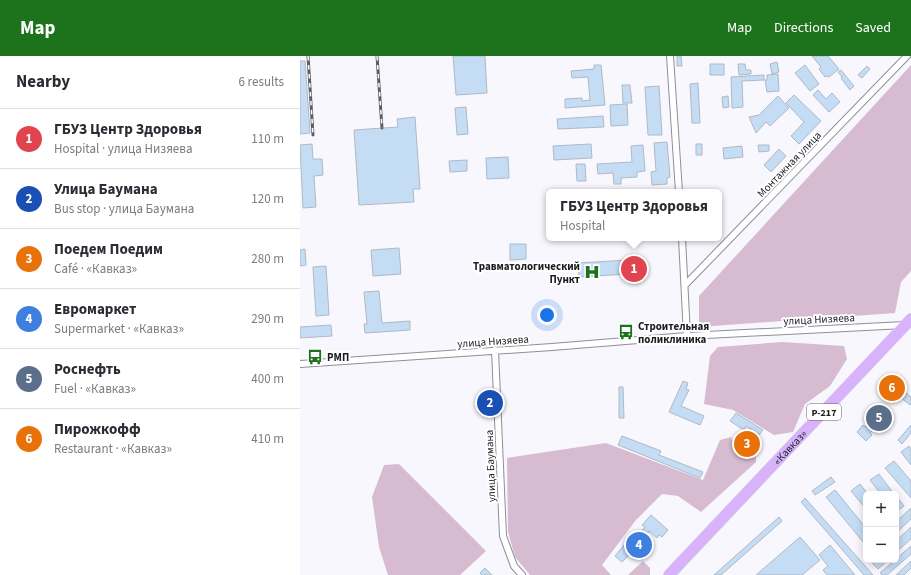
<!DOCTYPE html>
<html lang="en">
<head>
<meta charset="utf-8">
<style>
	body { margin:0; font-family:"Source Sans 3",sans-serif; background:#f7f7f7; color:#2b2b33 }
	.controls { position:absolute; right:12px; bottom:12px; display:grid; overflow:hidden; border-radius:6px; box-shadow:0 2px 10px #0003 }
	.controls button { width:36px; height:36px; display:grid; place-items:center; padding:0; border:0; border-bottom:1px solid #e1e1e2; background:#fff; color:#2b2b33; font:20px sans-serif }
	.you { position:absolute; left:247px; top:259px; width:14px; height:14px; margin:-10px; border:3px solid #fff; border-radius:50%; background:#1a73e8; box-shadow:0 0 0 6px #1a73e833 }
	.badge { display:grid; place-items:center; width:26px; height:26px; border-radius:50%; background:#1d721c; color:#fff; font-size:13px; font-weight:700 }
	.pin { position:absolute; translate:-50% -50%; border:2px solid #fff; box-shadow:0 1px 4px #0006 }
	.popup { position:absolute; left:246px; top:133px; width:176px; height:52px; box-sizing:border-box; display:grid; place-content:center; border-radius:6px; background:#fff; filter:drop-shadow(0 1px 3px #0005); font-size:13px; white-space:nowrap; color:#7c7c81 }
	.popup b { font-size:15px; color:#2b2b33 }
	.popup::after { content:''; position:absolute; left:50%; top:100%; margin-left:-8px; border:8px solid transparent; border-top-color:#fff }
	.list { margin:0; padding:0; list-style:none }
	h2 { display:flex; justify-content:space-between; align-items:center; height:52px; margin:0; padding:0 16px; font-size:17px }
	h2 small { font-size:13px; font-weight:400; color:#7c7c81 }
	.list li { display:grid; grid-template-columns:26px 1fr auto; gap:12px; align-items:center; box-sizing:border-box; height:60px; padding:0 16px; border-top:1px solid #e1e1e2 }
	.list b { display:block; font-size:15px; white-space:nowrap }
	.list p { margin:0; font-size:13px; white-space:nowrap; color:#7c7c81 }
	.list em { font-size:13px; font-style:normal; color:#7c7c81 }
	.map { position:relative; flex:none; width:611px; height:519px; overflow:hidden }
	header { display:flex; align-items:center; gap:24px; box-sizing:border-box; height:56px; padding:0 20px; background:#1d721c; color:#fff }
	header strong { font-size:19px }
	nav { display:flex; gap:22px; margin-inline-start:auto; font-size:14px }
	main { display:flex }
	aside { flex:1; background:#fff }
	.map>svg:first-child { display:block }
	.forest { fill:#d7bbd0 }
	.building { fill:#c5dcf5; stroke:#b0b9c3 }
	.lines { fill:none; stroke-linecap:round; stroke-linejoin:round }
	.minor-casing { stroke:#8d8f9a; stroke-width:8 }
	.trunk-casing { stroke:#d6d6d7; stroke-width:12 }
	.minor { stroke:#fff; stroke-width:6 }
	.trunk { stroke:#d8b3fc; stroke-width:11 }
	.rail-casing { stroke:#5c5d61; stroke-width:3 }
	.rail { stroke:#fff; stroke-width:1.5; stroke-dasharray:4.5; stroke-linecap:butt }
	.labels { text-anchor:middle; stroke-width:4; stroke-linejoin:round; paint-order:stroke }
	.shield { fill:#fff; stroke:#606164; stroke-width:1 }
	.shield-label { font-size:10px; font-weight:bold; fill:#1c1d21 }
	.street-label { font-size:11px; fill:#1c1d21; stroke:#fff }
	.poi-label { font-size:11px; font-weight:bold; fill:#1c1d21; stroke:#fff; text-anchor:start }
</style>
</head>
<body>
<header>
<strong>Map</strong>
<nav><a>Map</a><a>Directions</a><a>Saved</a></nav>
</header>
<main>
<aside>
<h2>Nearby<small>6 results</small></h2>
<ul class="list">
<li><span class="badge" style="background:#e0444e">1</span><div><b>ГБУЗ Центр Здоровья</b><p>Hospital · улица Низяева</p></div><em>110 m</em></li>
<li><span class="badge" style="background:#1a4fb4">2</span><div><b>Улица Баумана</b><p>Bus stop · улица Баумана</p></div><em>120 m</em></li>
<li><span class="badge" style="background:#e8710a">3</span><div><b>Поедем Поедим</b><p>Café · «Кавказ»</p></div><em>280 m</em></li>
<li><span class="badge" style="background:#3f7fe0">4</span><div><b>Евромаркет</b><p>Supermarket · «Кавказ»</p></div><em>290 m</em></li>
<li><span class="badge" style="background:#5c6f8a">5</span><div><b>Роснефть</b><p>Fuel · «Кавказ»</p></div><em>400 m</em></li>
<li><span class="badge" style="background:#e8710a">6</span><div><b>Пирожкофф</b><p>Restaurant · «Кавказ»</p></div><em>410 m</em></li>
</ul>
</aside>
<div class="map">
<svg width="611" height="519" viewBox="0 0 611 519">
	<rect width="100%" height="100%" fill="#f7f7fd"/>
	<path class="forest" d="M611 9V215L601 226 595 257 399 271V240Z
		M482 286 544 290 547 303 530 330 505 348 493 376 474 379 433 354 404 348 410 300 418 291Z
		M431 381 433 387 456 398V406L401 456 378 440 362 438 336 464 302 509 311 519H230L215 501 208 476 207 402 306 387 403 424 420 384Z
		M99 408 186 495 160 519H88L79 491 72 441 84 409Z
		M343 505 350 512V519H328Z"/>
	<path class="building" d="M153 0H185L187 37 156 39Z
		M377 0H381L382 10H377Z
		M512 0H528L539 13 529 21 527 20 525 21 519 13 521 11Z
		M0 5H5L10 77 0 78Z
		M477 6 479 16 472 18 470 8Z
		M410 8H424V19H410Z
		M438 8H445L446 14H451V18L439 19Z
		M294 9H301L305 49 265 52V43L282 42V45L290 44 288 21 272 22 271 15 294 13Z
		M505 9 519 28 510 35 495 17Z
		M567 10 570 13 562 22 558 19Z
		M541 14 554 30 550 34 541 22 542 21 538 16Z
		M478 18 479 35 467 36 465 24H467V19Z
		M464 19V24L442 25 443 51 432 52 431 21Z
		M398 27 400 67H392L390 28Z
		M322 29H330L332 47H323Z
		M359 30 362 79H348L345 31Z
		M518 34 526 43 532 37 540 46 529 56 513 39Z
		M494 39 521 65 499 88 491 80 504 66 486 47Z
		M428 40 429 51 423 52 422 41Z
		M478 40 489 52 470 70 466 66 456 77 449 61 459 59Z
		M327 48 328 69 311 70 310 49Z
		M166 51 168 78 157 79 155 52Z
		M303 60 304 71 258 73 257 63Z
		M115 61 120 133H113L114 146 59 149 54 74 98 71 97 63Z
		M367 86 370 121 367 122V128L352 129 351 116 356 115 354 87Z
		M12 88 13 103H22L23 119 14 120 16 151 3 152 0 89Z
		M291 88 292 102 254 104 253 90Z
		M396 88H402V99H396Z
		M343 89 345 115 337 116V121L321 122V128H314L313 117 298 118 297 108 332 106 331 90Z
		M458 89H469V95L459 96Z
		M442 90 443 101 424 103 423 92Z
		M479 93 486 100 471 116 464 109Z
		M208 101 209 122 187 123 186 102Z
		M167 104V115L150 116 149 105Z
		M276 108H285L286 125H277Z
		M210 188H226V203L210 204Z
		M99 192 101 218 73 220 71 194Z
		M5 193 6 209 0 210V194Z
		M344 203V217L279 221 278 207Z
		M26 210 29 259 16 260 13 211Z
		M79 235 82 267 110 265V274L65 277 64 268H67L64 236Z
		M31 269 32 280 0 282V271Z
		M383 325 388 327 386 333 389 334 381 350 404 360 400 369 369 356Z
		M592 327 597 332 592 337 587 333Z
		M319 331H323L324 362H319Z
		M601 333 611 341V348L610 349 596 338Z
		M577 353 589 365 582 373 570 361Z
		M436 357 463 374 459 379 446 370 444 374 430 365Z
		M572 363 578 369 570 377 572 379 566 385 557 376 563 369 565 371Z
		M611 369V377L602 388 598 384Z
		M322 380 361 395 359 399 403 416 400 422 318 389Z
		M437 380 452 389 449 393 434 385Z
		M609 390 611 393V409L601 396Z
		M594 405 611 425V442L585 412Z
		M579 418 594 438H581L570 424Z
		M531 421 535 426 515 439 512 435Z
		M560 428 568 438H566V453L551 435Z
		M535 434 566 472V485L564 487 526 441Z
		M596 440 604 450 596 456Z
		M505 442 573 519H564L501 446Z
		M611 452V463L596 477V466Z
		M351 459 368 474 362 481 359 479 357 482 349 475 345 481 340 477 345 471 342 469Z
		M479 461 482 465 421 519H414Z
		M611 471V483L596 496V485Z
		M339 475 347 482 336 494 328 488Z
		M500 481 520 504 502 519H456Z
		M324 489 332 496 322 506 315 500Z
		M530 489 555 519H527L523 514 528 510 519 499Z
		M611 490V498L587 519H582L580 517Z
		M575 504H588L578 513 572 507Z
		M611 505V512L604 519H596Z
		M185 512 192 519H182L180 517Z"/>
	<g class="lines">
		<defs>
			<path id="minor" d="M370 0 379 136
				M382 182 387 280
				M385 229 607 0
				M195 294 203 480 214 510 222 519
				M0 308 252 291 387 280 605 269"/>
			<g id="trunk">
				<path id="s1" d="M369 519 611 263"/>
			</g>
		</defs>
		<use href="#minor" class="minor-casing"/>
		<use href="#trunk" class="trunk-casing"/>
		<use href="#minor" class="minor"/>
		<use href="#trunk" class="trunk"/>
		<defs>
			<path id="rail" d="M8 0 13 79
				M77 0 82 72"/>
		</defs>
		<use href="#rail" class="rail-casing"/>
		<use href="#rail" class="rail"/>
	</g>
	<defs>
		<symbol id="hospital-bare" viewBox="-9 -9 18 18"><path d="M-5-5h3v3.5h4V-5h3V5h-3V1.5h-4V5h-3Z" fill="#1d721c" stroke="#fff" stroke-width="2.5" paint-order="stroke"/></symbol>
		<symbol id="bus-bare" viewBox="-9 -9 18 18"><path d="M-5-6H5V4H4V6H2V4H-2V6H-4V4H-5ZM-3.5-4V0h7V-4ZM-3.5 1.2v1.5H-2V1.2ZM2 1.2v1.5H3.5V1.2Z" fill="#1d721c" stroke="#fff" stroke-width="2.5" paint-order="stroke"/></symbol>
	</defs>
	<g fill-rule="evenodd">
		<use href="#hospital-bare" x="281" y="205" width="22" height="22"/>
		<use href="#bus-bare" x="315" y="265" width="22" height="22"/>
		<use href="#bus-bare" x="4" y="290" width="22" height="22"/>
	</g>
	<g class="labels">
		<rect class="shield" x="507" y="348" width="34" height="16" rx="3"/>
		<g class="shield-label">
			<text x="524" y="360">Р-217</text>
		</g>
		<g class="street-label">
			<text transform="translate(489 108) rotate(-46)" y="4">Монтажная улица</text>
			<text transform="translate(519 263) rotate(-3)" y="4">улица Низяева</text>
			<text transform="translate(193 285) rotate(-4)" y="4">улица Низяева</text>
			<text dy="4" stroke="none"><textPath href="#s1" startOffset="176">«Кавказ»</textPath></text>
			<text transform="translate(190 410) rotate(-92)" y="4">улица Баумана</text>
		</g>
		<g class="poi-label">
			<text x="280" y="214" text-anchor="end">Травматологический<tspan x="280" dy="13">Пункт</tspan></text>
			<text x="338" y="274">Строительная<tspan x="338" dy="13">поликлиника</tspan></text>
			<text x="27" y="305">РМП</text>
		</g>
	</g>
</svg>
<div class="controls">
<button>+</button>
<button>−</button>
</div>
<div class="you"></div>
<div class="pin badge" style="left:334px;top:213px;background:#e0444e">1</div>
<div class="popup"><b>ГБУЗ Центр Здоровья</b>Hospital</div>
<div class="pin badge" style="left:190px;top:347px;background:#1a4fb4">2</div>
<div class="pin badge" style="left:447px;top:388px;background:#e8710a">3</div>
<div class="pin badge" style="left:339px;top:489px;background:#3f7fe0">4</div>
<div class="pin badge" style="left:579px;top:362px;background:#5c6f8a">5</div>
<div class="pin badge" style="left:592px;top:332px;background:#e8710a">6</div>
</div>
</main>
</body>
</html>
